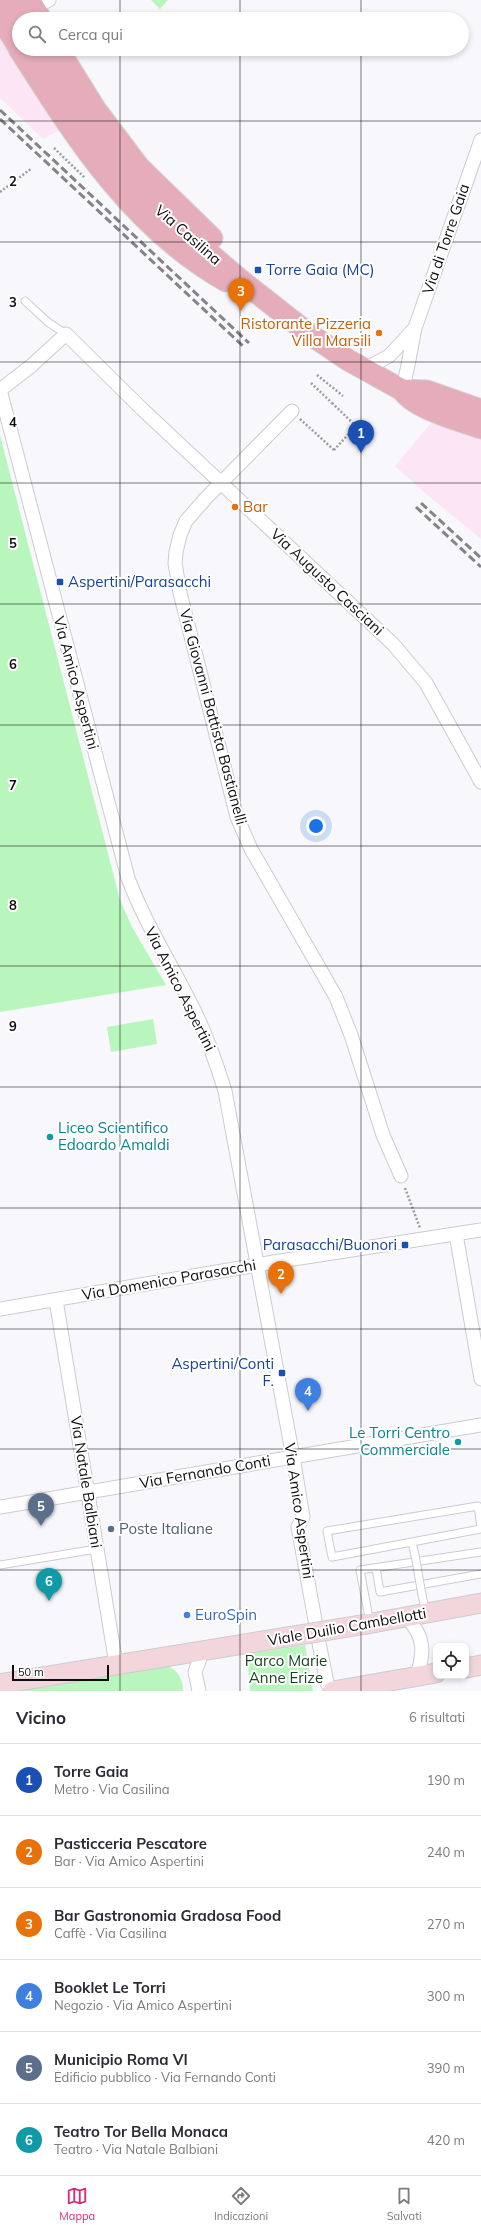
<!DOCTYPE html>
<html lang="it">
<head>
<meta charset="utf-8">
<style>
	body { margin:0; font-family:Mulish,sans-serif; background:#f2f2f3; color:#2b2b33 }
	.controls { position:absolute; right:12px; bottom:12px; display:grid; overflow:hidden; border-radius:8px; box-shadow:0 2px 6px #0003 }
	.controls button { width:36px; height:36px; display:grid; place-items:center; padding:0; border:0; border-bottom:1px solid #e1e1e2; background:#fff; color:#2b2b33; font:20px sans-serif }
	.scale { position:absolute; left:12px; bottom:10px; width:97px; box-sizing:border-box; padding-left:4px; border:2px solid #0e0e10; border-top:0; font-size:11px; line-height:14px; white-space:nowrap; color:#0e0e10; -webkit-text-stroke:3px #fff; paint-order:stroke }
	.you { position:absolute; left:316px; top:826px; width:14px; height:14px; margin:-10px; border:3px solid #fff; border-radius:50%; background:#1a73e8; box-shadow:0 0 0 6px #1a73e833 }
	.badge { display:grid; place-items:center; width:26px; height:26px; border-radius:50%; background:#db2777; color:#fff; font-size:13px; font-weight:700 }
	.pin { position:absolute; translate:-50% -33px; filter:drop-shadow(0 1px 2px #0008) }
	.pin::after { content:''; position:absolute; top:21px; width:14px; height:12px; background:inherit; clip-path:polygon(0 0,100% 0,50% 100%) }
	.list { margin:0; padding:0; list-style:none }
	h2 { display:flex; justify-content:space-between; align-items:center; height:52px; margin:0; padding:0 16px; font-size:17px }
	h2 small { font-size:13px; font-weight:400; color:#7c7c81 }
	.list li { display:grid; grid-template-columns:26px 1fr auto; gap:12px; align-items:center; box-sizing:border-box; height:72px; padding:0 16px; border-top:1px solid #e1e1e2 }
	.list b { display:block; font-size:15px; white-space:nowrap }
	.list p { margin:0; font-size:13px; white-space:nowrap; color:#7c7c81 }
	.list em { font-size:13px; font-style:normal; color:#7c7c81 }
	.icon { flex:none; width:22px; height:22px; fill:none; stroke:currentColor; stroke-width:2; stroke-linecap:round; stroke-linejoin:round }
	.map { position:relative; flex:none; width:481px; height:1691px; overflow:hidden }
	.search { position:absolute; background:#fff; box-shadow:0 2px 6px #0003; left:12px; right:12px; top:12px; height:44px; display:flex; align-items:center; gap:10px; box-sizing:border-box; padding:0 14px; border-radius:22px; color:#7c7c81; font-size:15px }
	.sheet { height:484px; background:#fff }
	nav { display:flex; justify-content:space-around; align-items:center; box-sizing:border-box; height:56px; border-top:1px solid #e1e1e2; background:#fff; font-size:11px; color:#7c7c81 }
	nav a { display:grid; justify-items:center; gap:2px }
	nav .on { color:#db2777 }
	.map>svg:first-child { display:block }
	.commercial { fill:#fce6f5 }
	.green { fill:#b9f6bd }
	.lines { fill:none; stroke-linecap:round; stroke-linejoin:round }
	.service-casing { stroke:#cccbd0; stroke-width:9 }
	.minor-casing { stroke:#cccbd0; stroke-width:15 }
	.secondary-casing { stroke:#cccbd0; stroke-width:21 }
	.primary-casing { stroke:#d4d4d4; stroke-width:23 }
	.path { stroke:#9c9c9f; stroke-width:2.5; stroke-dasharray:2 2; stroke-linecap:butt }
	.service { stroke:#fff; stroke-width:7 }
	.minor { stroke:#fff; stroke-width:13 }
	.secondary { stroke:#f2d6dc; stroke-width:19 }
	.primary { stroke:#e5adba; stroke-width:21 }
	.rail { stroke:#848386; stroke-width:3; stroke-dasharray:8 4; stroke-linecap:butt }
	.service-bridge-casing { stroke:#cccbd0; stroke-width:9; stroke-linecap:butt }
	.secondary-bridge-casing { stroke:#cccbd0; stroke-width:21; stroke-linecap:butt }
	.path-bridge { stroke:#9c9c9f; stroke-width:2.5; stroke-dasharray:2 2; stroke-linecap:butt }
	.service-bridge { stroke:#fff; stroke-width:7 }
	.secondary-bridge { stroke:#f2d6dc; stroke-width:19 }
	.grid { fill:none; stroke:#0e0e10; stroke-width:1; stroke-opacity:0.55 }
	.transit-dot { fill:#1a4fb4; stroke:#fff; stroke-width:1.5 }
	.food-dot { fill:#e8710a; stroke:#fff; stroke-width:1.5 }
	.culture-dot { fill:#0f9aa8; stroke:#fff; stroke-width:1.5 }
	.service-dot { fill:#5c6f8a; stroke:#fff; stroke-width:1.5 }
	.shop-dot { fill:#3f7fe0; stroke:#fff; stroke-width:1.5 }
	.labels { text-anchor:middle; stroke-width:4; stroke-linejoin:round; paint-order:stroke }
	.street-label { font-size:15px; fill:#0e0e10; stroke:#fff }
	.transit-label { font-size:15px; fill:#164399; stroke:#fff; text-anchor:start }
	.food-label { font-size:15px; fill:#c56008; stroke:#fff; text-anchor:end }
	.culture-label { font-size:15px; fill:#0d838f; stroke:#fff; text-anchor:start }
	.service-label { font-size:15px; fill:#4e5e75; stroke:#fff; text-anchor:start }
	.shop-label { font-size:15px; fill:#366cbe; stroke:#fff; text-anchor:start }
	.park-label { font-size:15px; fill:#18451e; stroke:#fff }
	.grid-label { font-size:13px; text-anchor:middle; font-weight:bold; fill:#0e0e10; stroke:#fff; stroke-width:4; stroke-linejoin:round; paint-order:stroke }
</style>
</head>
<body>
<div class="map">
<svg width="481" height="1691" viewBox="0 0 481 1691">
	<rect width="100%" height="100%" fill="#f8f7fb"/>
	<path class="commercial" d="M0 37 60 130 43 139 0 98Z
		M431 423 481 435V539L425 493 395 466Z"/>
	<path class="green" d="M151 0H168L160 9Z
		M0 435 120 900 132 927 166 985 0 1012Z
		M153 1019 157 1044 111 1052 107 1027Z
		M305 1645 313 1691H250L247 1654Z
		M168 1666C178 1671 183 1679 183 1691H5Z"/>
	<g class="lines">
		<defs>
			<path id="service" d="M25 301 49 323 66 334
				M412 1542 332 1557 327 1531 478 1506 481 1527
				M415 1555 412 1542 481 1529
				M0 1565 96 1549
				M376 1568 380 1592 481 1574
				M422 1595 426 1613
				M370 1623 360 1570 481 1552"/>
			<path id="minor" d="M34 8 49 0
				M365 369 389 356 414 329
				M0 390 128 878C146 926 174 968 196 1014 208 1039 217 1065 225 1091L293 1457 303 1517 298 1527 315 1620
				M0 390 31 366 66 334 142 409 393 644 426 683 481 782
				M402 390 407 370 415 328 481 140
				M292 411 206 498 186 521 180 535 176 552 175 563 180 593 237 817 251 849 336 997 351 1035 383 1135 401 1176
				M456 1234 481 1379
				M56 1300 116 1664
				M0 1309 274 1262 481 1230
				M0 1507 481 1425
				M406 1617C425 1636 425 1653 416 1677
				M319 1643 327 1683
				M199 1691 195 1672 203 1650"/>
			<path id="secondary" d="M367 1624 481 1603
				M466 1668 481 1665
				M0 1684 244 1644
				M333 1691 436 1673"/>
			<path id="primary" d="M7 0 19 19
				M29 0 41 19
				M0 17 19 48
				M19 49C75 137 132 228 226 281
				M38 49 77 110 103 147 134 184 160 211 238 278 308 333 348 360 402 390C415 409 458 420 481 428
				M58 49 96 110 139 167 212 238
				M402 390 427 391 481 410"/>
		</defs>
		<use href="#service" class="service-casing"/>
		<use href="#minor" class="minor-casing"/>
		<use href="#secondary" class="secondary-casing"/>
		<use href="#primary" class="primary-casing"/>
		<path class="path" d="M54 148 85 178
			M0 192 32 168
			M317 375 343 396
			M311 383 332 403
			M300 419 334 450
			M405 1188 420 1228"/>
		<use href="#service" class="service"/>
		<use href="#minor" class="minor"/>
		<use href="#secondary" class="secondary"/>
		<use href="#primary" class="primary"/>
		<path class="rail" d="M0 110 249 343
			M0 119 244 347
			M421 503 481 558
			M416 507 481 567"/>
		<defs>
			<path id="service-bridge" d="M415 1555 422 1595"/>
			<path id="secondary-bridge" d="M244 1644 367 1624"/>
		</defs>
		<use href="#service-bridge" class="service-bridge-casing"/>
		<use href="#secondary-bridge" class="secondary-bridge-casing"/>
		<path class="path-bridge" d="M332 403 356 426 334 450"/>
		<use href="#service-bridge" class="service-bridge"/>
		<use href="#secondary-bridge" class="secondary-bridge"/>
	</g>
	<path class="grid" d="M120 0V19M240 0V19M361 0V19M120 49V1691M240 49V1691M361 49V1691M0 121H481M0 242H481M0 362H481M0 483H481M0 604H481M0 725H481M0 846H481M0 966H481M0 1087H481M0 1208H481M0 1329H481M0 1449H481M0 1570H481"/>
	<g class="transit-dot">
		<rect x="254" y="266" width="8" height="8" rx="2"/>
		<rect x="56" y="578" width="8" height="8" rx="2"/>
		<rect x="401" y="1241" width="8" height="8" rx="2"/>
		<rect x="278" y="1369" width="8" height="8" rx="2"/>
	</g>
	<g class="food-dot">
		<circle cx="379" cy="333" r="4"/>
		<circle cx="235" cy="507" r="4"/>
	</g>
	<g class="culture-dot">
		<circle cx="50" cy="1137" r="4"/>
		<circle cx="458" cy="1442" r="4"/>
	</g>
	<circle class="service-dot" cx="111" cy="1529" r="4"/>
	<circle class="shop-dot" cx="187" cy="1615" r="4"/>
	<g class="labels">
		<g class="street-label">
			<text transform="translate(188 235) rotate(41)" y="5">Via Casilina</text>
			<text transform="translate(446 239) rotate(-71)" y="5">Via di Torre Gaia</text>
			<text transform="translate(327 582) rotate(43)" y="5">Via Augusto Casciani</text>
			<text transform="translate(76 683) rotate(75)" y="5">Via Amico Aspertini</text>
			<text transform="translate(213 717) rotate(75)" y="5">Via Giovanni Battista Bastianelli</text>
			<text transform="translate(180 989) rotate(63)" y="5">Via Amico Aspertini</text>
			<text transform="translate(169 1280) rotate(-10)" y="5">Via Domenico Parasacchi</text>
			<text transform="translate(205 1472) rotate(-10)" y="5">Via Fernando Conti</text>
			<text transform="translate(86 1482) rotate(81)" y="5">Via Natale Balbiani</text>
			<text transform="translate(299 1511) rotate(82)" y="5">Via Amico Aspertini</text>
			<text transform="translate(347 1627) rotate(-10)" y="5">Viale Duilio Cambellotti</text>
		</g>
		<g class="transit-label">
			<text x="266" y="275">Torre Gaia (MC)</text>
			<text x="68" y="587">Aspertini/Parasacchi</text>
			<text x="397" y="1250" text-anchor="end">Parasacchi/Buonori</text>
			<text x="274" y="1369" text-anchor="end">Aspertini/Conti<tspan x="274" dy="17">F.</tspan></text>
		</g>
		<g class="food-label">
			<text x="371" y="329">Ristorante Pizzeria<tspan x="371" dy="17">Villa Marsili</tspan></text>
			<text x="243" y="512" text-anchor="start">Bar</text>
		</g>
		<g class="culture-label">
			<text x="58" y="1133">Liceo Scientifico<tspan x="58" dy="17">Edoardo Amaldi</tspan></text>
			<text x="450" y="1438" text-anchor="end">Le Torri Centro<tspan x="450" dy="17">Commerciale</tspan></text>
		</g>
		<g class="service-label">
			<text x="119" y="1534">Poste Italiane</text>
		</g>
		<g class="shop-label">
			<text x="195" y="1620">EuroSpin</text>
		</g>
		<g class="park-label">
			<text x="286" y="1666">Parco Marie<tspan x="286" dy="17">Anne Erize</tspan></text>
		</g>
	</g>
	<g class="grid-label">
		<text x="13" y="186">2</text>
		<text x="13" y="307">3</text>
		<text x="13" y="427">4</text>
		<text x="13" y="548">5</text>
		<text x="13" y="669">6</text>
		<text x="13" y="790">7</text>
		<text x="13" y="910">8</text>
		<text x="13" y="1031">9</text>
	</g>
</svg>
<div class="controls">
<button><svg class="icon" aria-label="locate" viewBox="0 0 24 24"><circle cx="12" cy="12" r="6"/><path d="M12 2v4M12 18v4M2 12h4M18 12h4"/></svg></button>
</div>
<div class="scale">50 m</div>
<div class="you"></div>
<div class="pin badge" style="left:361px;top:453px;background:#1a4fb4">1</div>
<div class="pin badge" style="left:281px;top:1294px;background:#e8710a">2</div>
<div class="pin badge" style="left:241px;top:311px;background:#e8710a">3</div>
<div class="pin badge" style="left:308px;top:1411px;background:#3f7fe0">4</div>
<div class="pin badge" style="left:41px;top:1526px;background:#5c6f8a">5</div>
<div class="pin badge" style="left:49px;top:1601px;background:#0f9aa8">6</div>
<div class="search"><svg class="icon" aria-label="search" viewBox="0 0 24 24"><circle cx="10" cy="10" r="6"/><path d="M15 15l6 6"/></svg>Cerca qui</div>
</div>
<section class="sheet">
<h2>Vicino<small>6 risultati</small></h2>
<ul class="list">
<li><span class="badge" style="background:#1a4fb4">1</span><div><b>Torre Gaia</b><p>Metro · Via Casilina</p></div><em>190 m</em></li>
<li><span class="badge" style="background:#e8710a">2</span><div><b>Pasticceria Pescatore</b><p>Bar · Via Amico Aspertini</p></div><em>240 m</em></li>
<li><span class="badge" style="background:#e8710a">3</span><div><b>Bar Gastronomia Gradosa Food</b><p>Caffè · Via Casilina</p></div><em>270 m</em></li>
<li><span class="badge" style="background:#3f7fe0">4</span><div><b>Booklet Le Torri</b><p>Negozio · Via Amico Aspertini</p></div><em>300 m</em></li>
<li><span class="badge" style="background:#5c6f8a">5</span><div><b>Municipio Roma VI</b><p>Edificio pubblico · Via Fernando Conti</p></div><em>390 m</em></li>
<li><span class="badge" style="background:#0f9aa8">6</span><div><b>Teatro Tor Bella Monaca</b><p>Teatro · Via Natale Balbiani</p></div><em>420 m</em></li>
</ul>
</section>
<nav>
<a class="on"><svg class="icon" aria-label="map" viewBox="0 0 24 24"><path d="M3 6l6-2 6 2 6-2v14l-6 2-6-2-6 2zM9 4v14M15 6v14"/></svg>Mappa</a>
<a><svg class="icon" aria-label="directions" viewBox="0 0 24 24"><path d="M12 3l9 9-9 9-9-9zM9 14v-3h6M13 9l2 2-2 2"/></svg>Indicazioni</a>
<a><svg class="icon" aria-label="saved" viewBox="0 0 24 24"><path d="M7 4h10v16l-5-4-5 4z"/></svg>Salvati</a>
</nav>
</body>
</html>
